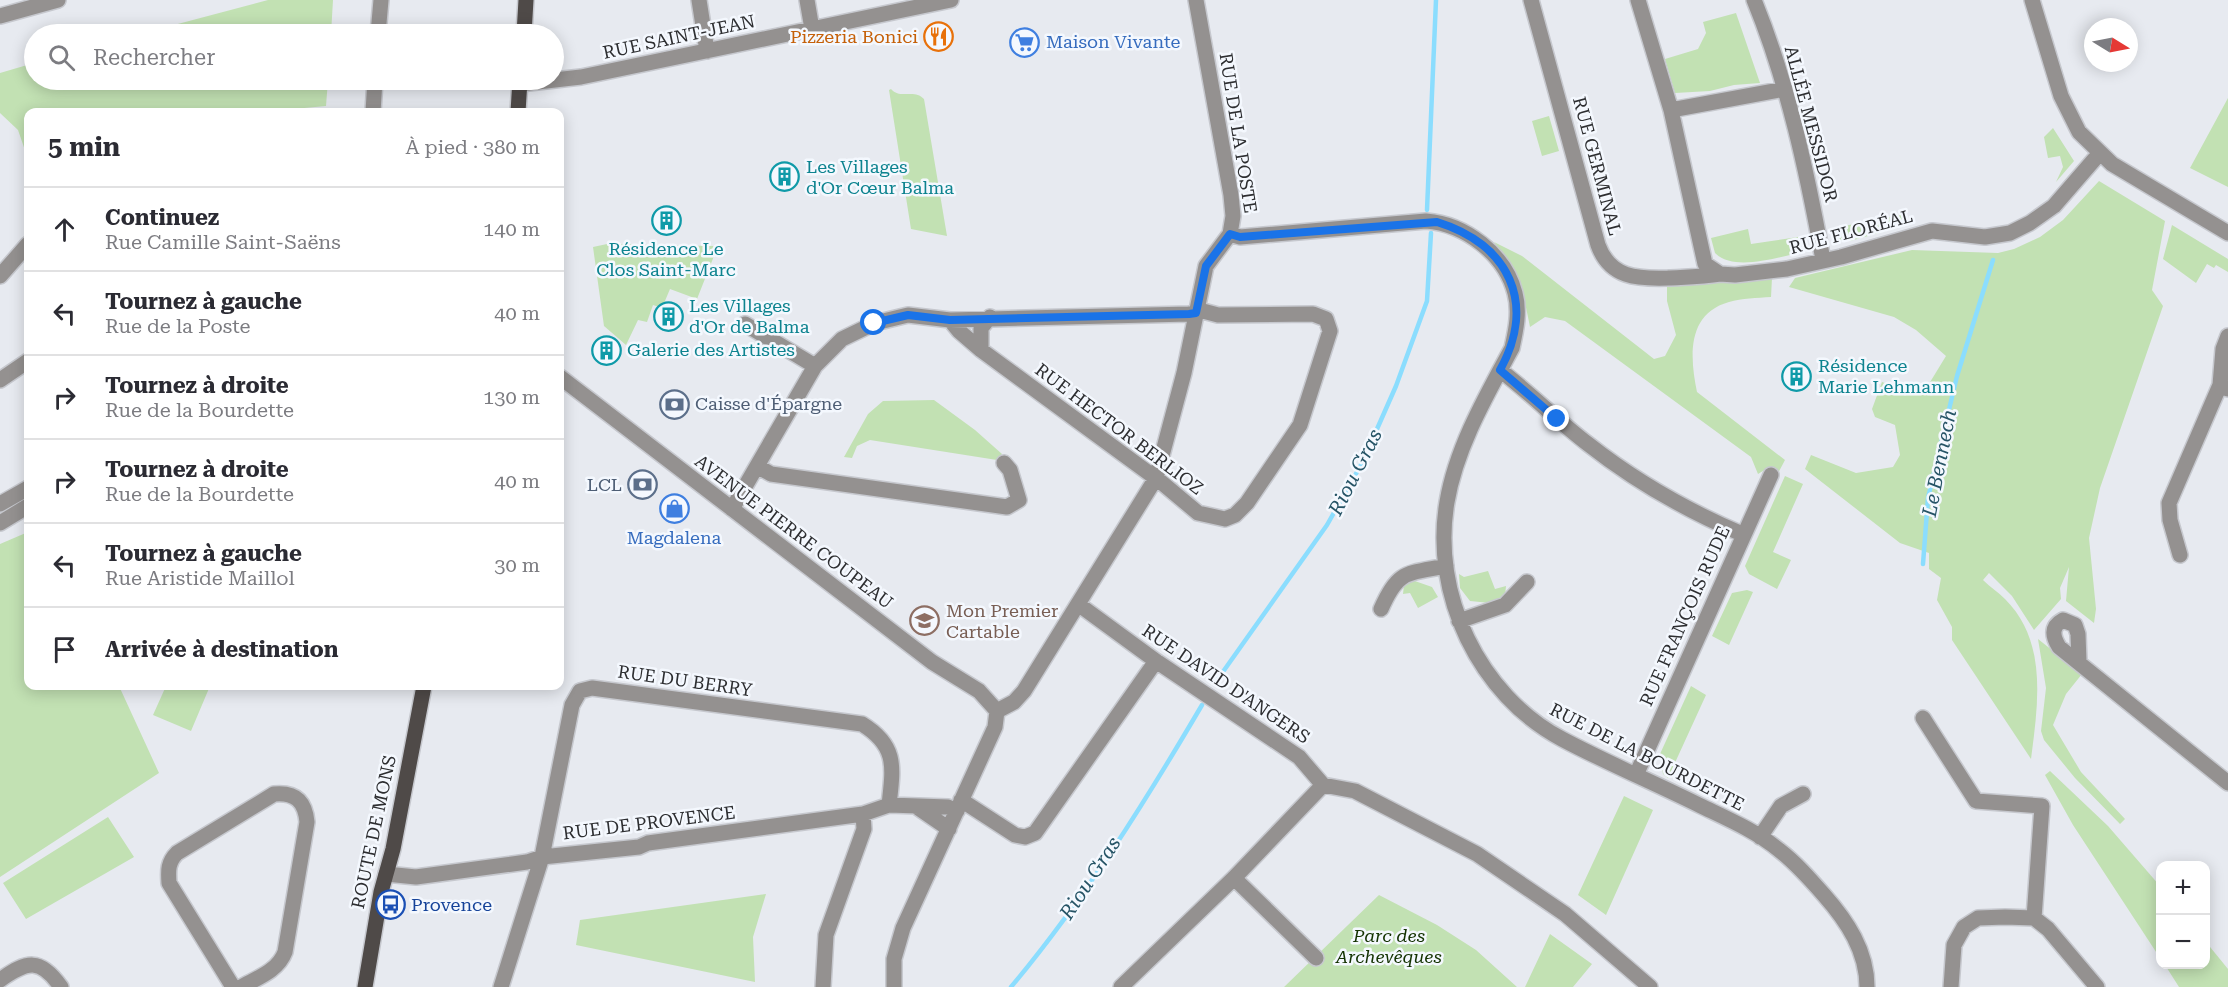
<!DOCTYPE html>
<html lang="fr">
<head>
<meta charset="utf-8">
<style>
	body { margin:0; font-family:"Roboto Serif",serif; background:#f2f2f3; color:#2b2b33 }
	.controls { position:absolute; right:18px; bottom:18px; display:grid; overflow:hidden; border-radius:12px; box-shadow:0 3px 15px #0003 }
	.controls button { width:54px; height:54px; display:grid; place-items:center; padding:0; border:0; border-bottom:2px solid #e1e1e2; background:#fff; color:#2b2b33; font:30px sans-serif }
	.compass { position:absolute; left:2084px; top:18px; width:54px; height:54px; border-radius:50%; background:#fff; box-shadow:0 3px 15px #0003; rotate:100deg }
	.stop { position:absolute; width:18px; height:18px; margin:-14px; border:4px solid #1a73e8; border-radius:50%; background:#fff }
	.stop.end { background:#1a73e8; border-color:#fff; box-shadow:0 2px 6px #0008 }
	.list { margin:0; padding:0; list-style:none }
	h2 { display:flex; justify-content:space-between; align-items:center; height:78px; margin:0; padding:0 24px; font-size:26px }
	h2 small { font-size:20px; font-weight:400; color:#7c7c81 }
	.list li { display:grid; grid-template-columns:39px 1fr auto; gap:18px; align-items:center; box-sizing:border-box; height:84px; padding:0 24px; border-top:2px solid #e1e1e2 }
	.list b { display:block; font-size:22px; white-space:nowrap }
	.list p { margin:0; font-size:20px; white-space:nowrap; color:#7c7c81 }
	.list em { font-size:20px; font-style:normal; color:#7c7c81 }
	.icon { flex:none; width:33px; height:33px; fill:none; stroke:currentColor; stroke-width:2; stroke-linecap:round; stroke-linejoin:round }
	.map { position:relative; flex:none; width:2228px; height:987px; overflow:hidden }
	.search { position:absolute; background:#fff; box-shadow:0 3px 15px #0003; left:24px; top:24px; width:540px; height:66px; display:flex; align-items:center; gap:15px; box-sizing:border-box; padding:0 21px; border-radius:33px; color:#7c7c81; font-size:22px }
	.panel { position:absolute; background:#fff; box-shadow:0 3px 15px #0003; left:24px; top:108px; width:540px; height:582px; border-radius:12px }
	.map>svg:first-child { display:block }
	.green { fill:#c2e1b3 }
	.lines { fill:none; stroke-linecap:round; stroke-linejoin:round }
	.stream { stroke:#8bddfe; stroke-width:4.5 }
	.minor-casing { stroke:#c6c8ce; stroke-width:18 }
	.major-casing { stroke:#c6c8ce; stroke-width:18 }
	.minor { stroke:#949190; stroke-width:15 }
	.major { stroke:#4f4a48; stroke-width:15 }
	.route { stroke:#1a73e8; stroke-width:8 }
	.labels { text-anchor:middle; stroke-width:5; stroke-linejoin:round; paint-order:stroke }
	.street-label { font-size:18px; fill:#2d2e31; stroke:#f4f8fe }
	.food-label { font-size:18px; fill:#c56008; stroke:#f4f8fe; text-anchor:end }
	.shop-label { font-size:18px; fill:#366cbe; stroke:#f4f8fe; text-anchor:start }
	.culture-label { font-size:18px; fill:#0d838f; stroke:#f4f8fe; text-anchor:start }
	.service-label { font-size:18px; fill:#4e5e75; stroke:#f4f8fe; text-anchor:start }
	.education-label { font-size:18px; fill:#785e54; stroke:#f4f8fe; text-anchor:start }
	.transit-label { font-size:18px; fill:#164399; stroke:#f4f8fe; text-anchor:start }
	.park-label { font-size:18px; font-style:italic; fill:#133200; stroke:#f4f8fe }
	.water-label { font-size:20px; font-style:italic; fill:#265466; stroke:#f4f8fe }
</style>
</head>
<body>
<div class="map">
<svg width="2228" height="987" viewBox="0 0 2228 987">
	<rect width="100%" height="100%" fill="#e7eaf0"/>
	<path class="green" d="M268 0H333L331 34H140Z
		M1736 13 1760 83 1734 85 1710 91 1675 93 1665 59 1698 49 1706 33 1703 22Z
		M34 63V80H328L326 106 261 112H28V159L18 130 0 113V73Z
		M891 89C901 100 914 88 924 99L947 236 911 229 889 90Z
		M2228 98V187L2190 168Z
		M1549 116 1559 151 1542 156 1532 121Z
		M2053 128 2074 161 2056 182 2063 167 2060 156 2048 158 2044 137Z
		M2099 181 2165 221 2152 290 2163 306 2100 488 2089 538 2096 609 2094 623 2066 601 2069 567 2060 588 2061 599 2034 630 2012 596 1989 573 1983 580C1990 587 1998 592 2005 599 2048 642 2038 704 2031 759L1952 640V627L1937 600 1941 578 1929 569V553L1900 543 1805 469 1811 455 1856 473 1893 467 1900 455 1895 425 1875 417 1872 409 1882 382 1914 394 1924 392 1946 356 1916 330 1894 317 1789 287 1795 278 1912 250 1998 253 2014 249 2040 237 2063 220Z
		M1902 215 1904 226 1850 241 1836 240 1828 229Z
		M2172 225 2228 259V272L2216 265 2214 268 2207 264 2196 283 2163 259Z
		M1748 229 1751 244 1798 237 1800 253C1777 257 1734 272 1715 253L1711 238Z
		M1494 242 1522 256 1654 359 1665 356 1676 335 1667 301V286L1772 278 1771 297C1757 298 1742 298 1729 302 1686 314 1690 358 1697 392L1785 460 1777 475 1766 469 1758 474 1751 457 1565 321 1545 317 1530 327C1523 291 1518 271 1494 242Z
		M607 244 714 246V256L697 299 670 289 662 308 653 305 647 322 638 320 626 345 604 326 593 247Z
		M934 400 975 430 1002 454 997 460 870 440 857 446 852 458 844 457 868 414 883 401Z
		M1785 476 1803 484 1773 552 1791 560 1777 589 1749 574 1745 566Z
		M28 532V686H119L159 773 0 877V544Z
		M1488 571 1495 589 1506 586 1505 596 1490 603 1470 601 1460 588 1459 574 1464 577Z
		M1412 580 1432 587 1438 597 1418 608 1410 593 1403 594 1404 585Z
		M1747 590 1753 592 1729 645 1712 636 1732 593Z
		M2038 639 2082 674 2066 694 2053 725 2081 772 2125 819 2120 824 2075 778 2044 740 2041 731 2046 688Z
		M166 686H210L191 731 153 715Z
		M1691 686 1706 695 1668 778 1663 774 1660 754Z
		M2050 771 2108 826 2160 886V958L2073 825 2045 775Z
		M1624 796 1653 810 1606 915 1578 895Z
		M108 817 134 857 26 919 3 883Z
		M766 894 753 937 755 982 576 945 580 920Z
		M1379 895 1437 925 1476 950 1517 987H1284Z
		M1550 934 1592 964 1573 987H1525Z
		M2206 942 2228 969V987H2179L2165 965 2206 964Z"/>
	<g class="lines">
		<path class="stream" d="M1427 210 1436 0
			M1923 564 1928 498 1957 376 1993 260
			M1215 683 1327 525 1362 463 1396 386 1427 301 1431 233
			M1011 987C1084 900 1145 802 1202 705"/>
		<defs>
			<path id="minor" d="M699 0 707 51
				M807 0 812 29
				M1531 0 1598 245C1610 278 1637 279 1668 278 1686 277 1702 277 1720 274
				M1638 0 1671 110 1705 264 1720 274 1735 275 1787 269 1841 257 1932 231 1985 237 2010 233 2030 223 2054 206 2099 154
				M1754 0C1788 83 1807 172 1823 260
				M2032 0 2061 96 2079 132 2112 164 2228 233
				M0 16 58 0
				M378 34 381 0
				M520 84 581 77 951 0
				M1671 110 1785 89
				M373 112 375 80
				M1230 234 1240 237 1426 221C1465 224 1505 254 1515 293 1520 311 1516 330 1512 348 1486 396 1456 448 1447 502 1431 594 1479 695 1562 739 1607 763 1655 783 1701 806 1728 819 1756 831 1779 850 1796 863 1810 879 1824 895 1847 921 1867 951 1867 987
				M0 276 28 244
				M745 324 815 366
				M2228 336 2223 349 2220 385 2228 389
				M981 350V328L990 317
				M1500 370C1531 394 1558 421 1588 444 1635 481 1688 511 1742 534
				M560 377 932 662 979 691 997 711 995 727 903 928 894 959V987
				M0 380 28 361
				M757 466 771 474 1007 507 1019 500 1010 470 1004 463
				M0 504 28 488
				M732 509 815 366 842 339 875 323 908 315 950 320 1189 314 1203 311 1218 315 1313 314 1326 319 1330 331 1300 425 1247 503 1235 515 1225 519 1198 513 1161 482 981 350 959 331 950 320
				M0 523 28 506
				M2180 555 2170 520 2169 503 2220 385
				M1078 604 1156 661 1299 757 1323 785 1355 791 1477 854 1565 914 1650 987
				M1381 609C1398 570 1406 574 1446 566
				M1459 621 1505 605 1527 582
				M2079 662 2078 634 2075 625 2063 620C2050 627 2053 637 2059 647L2228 783
				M997 711 1014 702 1024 691 1156 478 1184 373 1206 266 1230 234 1233 216 1231 195 1196 0
				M1923 718 1976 801 2042 806 2034 918
				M1636 775 1771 475
				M961 800 1015 835 1025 837 1035 833 1156 661
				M917 807 949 829
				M1760 837 1781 806 1803 794
				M386 874 416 877 527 862 542 857 639 847 648 843 863 814 889 805 948 807 957 811
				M1234 878 1316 958
				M0 980C27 961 40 957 61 987
				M233 987 169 883C168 870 168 862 177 853L274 794C295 792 305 801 307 822L285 952C278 971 257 978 241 987
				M501 987 542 857 572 705 580 691 592 688 862 724C898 746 893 768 889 805
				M823 987 826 935 864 829 863 814
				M1121 987 1234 878 1323 785
				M1951 987 1954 945 1964 927 1978 918 2005 917 2034 918 2048 929 2097 987"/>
			<path id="major" d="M524 34 526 0
				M518 112 520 80
				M365 987 381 892 393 849 424 686"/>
		</defs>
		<use href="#minor" class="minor-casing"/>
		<use href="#major" class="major-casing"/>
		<use href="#minor" class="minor"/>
		<use href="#major" class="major"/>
	</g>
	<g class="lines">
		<path class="route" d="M874 323 908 315 950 320 1189 314 1196 313 1206 266 1230 234 1240 237 1437 222C1509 244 1537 303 1500 370L1557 419"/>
	</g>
	<defs>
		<symbol id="restaurant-ring" viewBox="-11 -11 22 22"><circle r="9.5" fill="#f4f8fe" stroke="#e8710a" stroke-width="1.5"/><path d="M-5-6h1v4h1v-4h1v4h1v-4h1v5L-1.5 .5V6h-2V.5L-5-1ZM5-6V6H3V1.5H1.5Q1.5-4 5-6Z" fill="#e8710a"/></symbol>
		<symbol id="supermarket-ring" viewBox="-11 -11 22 22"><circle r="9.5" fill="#f4f8fe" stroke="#3f7fe0" stroke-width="1.5"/><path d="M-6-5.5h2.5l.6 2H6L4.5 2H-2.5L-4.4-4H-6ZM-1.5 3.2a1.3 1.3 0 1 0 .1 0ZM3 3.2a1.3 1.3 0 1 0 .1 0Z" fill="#3f7fe0"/></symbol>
		<symbol id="building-ring" viewBox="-11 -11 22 22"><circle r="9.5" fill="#f4f8fe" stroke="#0f9aa8" stroke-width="1.5"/><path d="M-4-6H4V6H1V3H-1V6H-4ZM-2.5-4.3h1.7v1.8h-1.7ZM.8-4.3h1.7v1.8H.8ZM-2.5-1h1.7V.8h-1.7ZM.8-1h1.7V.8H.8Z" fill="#0f9aa8"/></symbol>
		<symbol id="bank-ring" viewBox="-11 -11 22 22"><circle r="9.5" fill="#f4f8fe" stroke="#5c6f8a" stroke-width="1.5"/><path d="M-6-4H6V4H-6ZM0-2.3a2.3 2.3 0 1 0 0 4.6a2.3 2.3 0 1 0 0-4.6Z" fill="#5c6f8a"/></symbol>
		<symbol id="shop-ring" viewBox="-11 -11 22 22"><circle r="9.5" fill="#f4f8fe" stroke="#3f7fe0" stroke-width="1.5"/><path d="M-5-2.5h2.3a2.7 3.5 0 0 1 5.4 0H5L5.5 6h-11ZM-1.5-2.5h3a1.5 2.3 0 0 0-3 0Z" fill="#3f7fe0"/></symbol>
		<symbol id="school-ring" viewBox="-11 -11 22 22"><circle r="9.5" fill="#f4f8fe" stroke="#8d6e63" stroke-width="1.5"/><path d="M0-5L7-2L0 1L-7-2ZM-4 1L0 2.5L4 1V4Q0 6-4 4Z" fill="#8d6e63"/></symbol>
		<symbol id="bus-ring" viewBox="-11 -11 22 22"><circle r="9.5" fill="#f4f8fe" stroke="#1a4fb4" stroke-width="1.5"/><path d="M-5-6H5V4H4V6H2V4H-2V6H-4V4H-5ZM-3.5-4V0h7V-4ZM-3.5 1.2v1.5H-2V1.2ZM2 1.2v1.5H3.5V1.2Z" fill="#1a4fb4"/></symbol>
	</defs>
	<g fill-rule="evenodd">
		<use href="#restaurant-ring" x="922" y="20" width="33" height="33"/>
		<use href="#supermarket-ring" x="1008" y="26" width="33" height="33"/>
		<use href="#building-ring" x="768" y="160" width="33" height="33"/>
		<use href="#building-ring" x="650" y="204" width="33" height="33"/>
		<use href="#building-ring" x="652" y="300" width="33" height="33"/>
		<use href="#building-ring" x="590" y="334" width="33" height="33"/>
		<use href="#building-ring" x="1780" y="360" width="33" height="33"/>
		<use href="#bank-ring" x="658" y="388" width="33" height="33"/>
		<use href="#bank-ring" x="626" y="468" width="33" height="33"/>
		<use href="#shop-ring" x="658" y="492" width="33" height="33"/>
		<use href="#school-ring" x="908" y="604" width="33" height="33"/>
		<use href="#bus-ring" x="374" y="888" width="33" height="33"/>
	</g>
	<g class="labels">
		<g class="street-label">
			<text transform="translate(679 37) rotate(-12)" y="6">RUE SAINT-JEAN</text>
			<text transform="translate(1811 124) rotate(75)" y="6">ALLÉE MESSIDOR</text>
			<text transform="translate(1238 133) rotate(81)" y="6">RUE DE LA POSTE</text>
			<text transform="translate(1597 166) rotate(75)" y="6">RUE GERMINAL</text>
			<text transform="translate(1851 232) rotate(-15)" y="6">RUE FLORÉAL</text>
			<text transform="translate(1119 429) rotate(37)" y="6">RUE HECTOR BERLIOZ</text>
			<text transform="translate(794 532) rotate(37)" y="6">AVENUE PIERRE COUPEAU</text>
			<text transform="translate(1685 616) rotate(-66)" y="6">RUE FRANÇOIS RUDE</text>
			<text transform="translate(685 681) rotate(8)" y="6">RUE DU BERRY</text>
			<text transform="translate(1226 684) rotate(34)" y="6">RUE DAVID D'ANGERS</text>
			<text transform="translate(1647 757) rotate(27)" y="6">RUE DE LA BOURDETTE</text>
			<text transform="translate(649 823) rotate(-7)" y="6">RUE DE PROVENCE</text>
			<text transform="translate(374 832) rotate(-78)" y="6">ROUTE DE MONS</text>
		</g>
		<g class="food-label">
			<text x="918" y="43">Pizzeria Bonici</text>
		</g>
		<g class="shop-label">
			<text x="1046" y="48">Maison Vivante</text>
			<text x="674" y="544" text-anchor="middle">Magdalena</text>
		</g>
		<g class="culture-label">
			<text x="806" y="173">Les Villages<tspan x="806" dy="21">d'Or Cœur Balma</tspan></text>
			<text x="666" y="255" text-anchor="middle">Résidence Le<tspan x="666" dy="21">Clos Saint-Marc</tspan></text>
			<text x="689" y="312">Les Villages<tspan x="689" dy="21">d'Or de Balma</tspan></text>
			<text x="627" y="356">Galerie des Artistes</text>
			<text x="1818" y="372">Résidence<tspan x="1818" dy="21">Marie Lehmann</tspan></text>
		</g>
		<g class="service-label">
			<text x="695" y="410">Caisse d'Épargne</text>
			<text x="622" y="491" text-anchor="end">LCL</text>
		</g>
		<g class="education-label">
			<text x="946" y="617">Mon Premier<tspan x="946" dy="21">Cartable</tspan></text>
		</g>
		<g class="transit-label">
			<text x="411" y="911">Provence</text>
		</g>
		<g class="park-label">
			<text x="1389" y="942">Parc des<tspan x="1389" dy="21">Archevêques</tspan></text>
		</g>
		<g class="water-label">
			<text transform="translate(1939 463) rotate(-79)" y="7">Le Bennech</text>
			<text transform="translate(1355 472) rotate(-63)" y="7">Riou Gras</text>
			<text transform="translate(1090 878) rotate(-57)" y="7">Riou Gras</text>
		</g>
	</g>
</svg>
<div class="controls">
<button>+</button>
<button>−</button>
</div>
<svg class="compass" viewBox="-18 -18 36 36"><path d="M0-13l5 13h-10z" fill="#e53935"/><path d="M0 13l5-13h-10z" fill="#7c7c81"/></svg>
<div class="stop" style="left:874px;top:323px"></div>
<div class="stop end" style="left:1557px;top:419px"></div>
<div class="search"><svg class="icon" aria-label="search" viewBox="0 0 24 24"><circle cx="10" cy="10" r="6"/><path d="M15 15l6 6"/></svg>Rechercher</div>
<section class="panel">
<h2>5 min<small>À pied · 380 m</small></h2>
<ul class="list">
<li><svg class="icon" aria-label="ahead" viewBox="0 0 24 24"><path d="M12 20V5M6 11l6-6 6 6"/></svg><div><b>Continuez</b><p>Rue Camille Saint-Saëns</p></div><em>140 m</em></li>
<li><svg class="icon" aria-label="left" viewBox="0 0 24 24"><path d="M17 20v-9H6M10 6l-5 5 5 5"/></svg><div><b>Tournez à gauche</b><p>Rue de la Poste</p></div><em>40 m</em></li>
<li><svg class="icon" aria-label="right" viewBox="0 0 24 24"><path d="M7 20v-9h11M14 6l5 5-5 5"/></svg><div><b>Tournez à droite</b><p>Rue de la Bourdette</p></div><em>130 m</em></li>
<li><svg class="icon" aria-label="right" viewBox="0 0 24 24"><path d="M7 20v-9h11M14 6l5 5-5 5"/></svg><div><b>Tournez à droite</b><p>Rue de la Bourdette</p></div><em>40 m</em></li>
<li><svg class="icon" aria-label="left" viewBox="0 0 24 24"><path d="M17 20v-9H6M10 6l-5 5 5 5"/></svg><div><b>Tournez à gauche</b><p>Rue Aristide Maillol</p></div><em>30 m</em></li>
<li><svg class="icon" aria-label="arrive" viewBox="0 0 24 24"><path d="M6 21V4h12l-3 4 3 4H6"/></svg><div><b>Arrivée à destination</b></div></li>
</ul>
</section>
</div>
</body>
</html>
